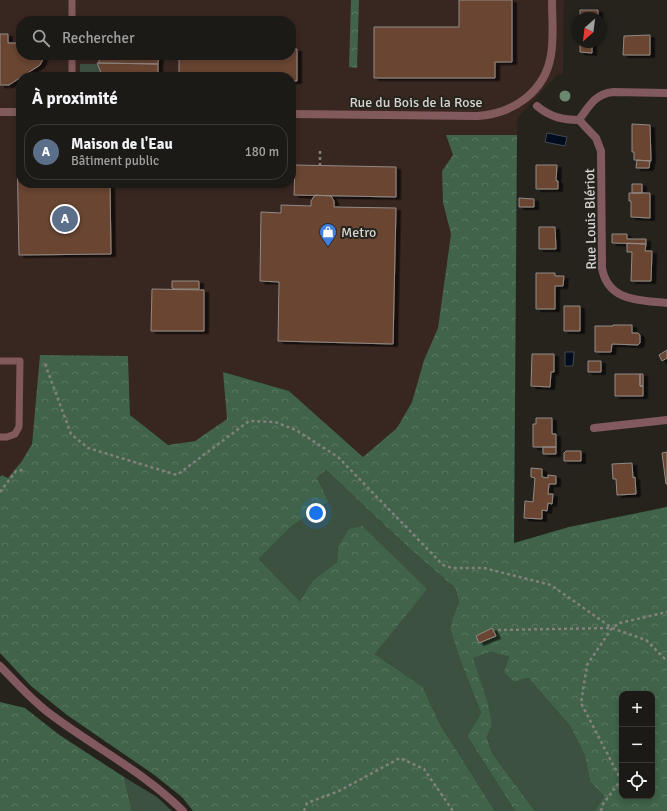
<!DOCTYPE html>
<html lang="fr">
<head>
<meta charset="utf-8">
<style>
	body { margin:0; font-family:Signika,sans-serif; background:#25231f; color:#f1f3f6 }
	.controls { position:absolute; right:12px; bottom:12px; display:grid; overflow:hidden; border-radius:8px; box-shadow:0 2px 6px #0003 }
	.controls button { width:36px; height:36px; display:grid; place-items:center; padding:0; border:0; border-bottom:1px solid #3a3835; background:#1c1a16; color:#f1f3f6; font:20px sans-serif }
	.compass { position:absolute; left:571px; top:12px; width:36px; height:36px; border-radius:50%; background:#1c1a16; box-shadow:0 2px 6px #0003; rotate:208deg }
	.you { position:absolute; left:316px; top:513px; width:14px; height:14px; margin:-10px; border:3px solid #fff; border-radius:50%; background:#1a73e8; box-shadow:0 0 0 6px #1a73e833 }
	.badge { display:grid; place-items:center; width:26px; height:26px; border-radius:50%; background:#1a73e8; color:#fff; font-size:13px; font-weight:700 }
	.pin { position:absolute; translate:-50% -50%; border:2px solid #fff; box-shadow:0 1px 4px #0006 }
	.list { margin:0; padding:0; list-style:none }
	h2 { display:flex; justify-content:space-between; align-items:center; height:52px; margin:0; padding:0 16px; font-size:17px }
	h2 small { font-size:13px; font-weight:400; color:#a0a1a1 }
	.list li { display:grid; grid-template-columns:26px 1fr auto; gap:12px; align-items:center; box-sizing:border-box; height:56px; margin:0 8px 8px; padding:0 8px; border:1px solid #3a3835; border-radius:16px }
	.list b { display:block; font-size:15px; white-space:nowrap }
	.list p { margin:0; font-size:13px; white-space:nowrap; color:#a0a1a1 }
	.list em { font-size:13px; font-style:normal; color:#a0a1a1 }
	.icon { flex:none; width:22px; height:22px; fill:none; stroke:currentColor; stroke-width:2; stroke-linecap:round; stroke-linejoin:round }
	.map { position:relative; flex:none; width:667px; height:811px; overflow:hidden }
	.search { position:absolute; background:#1c1a16; box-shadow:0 2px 6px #0003; left:16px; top:16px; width:280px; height:44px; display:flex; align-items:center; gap:10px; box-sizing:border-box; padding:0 14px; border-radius:16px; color:#a0a1a1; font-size:15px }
	.panel { position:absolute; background:#1c1a16; box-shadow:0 2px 6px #0003; left:16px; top:72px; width:280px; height:116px; border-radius:16px }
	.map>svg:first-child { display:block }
	.commercial { fill:#382620; fill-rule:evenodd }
	.green { fill:#3d5141 }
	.forest { fill:url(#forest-crowns); fill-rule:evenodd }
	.water { fill:#000c1d; stroke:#404853 }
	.building { fill:#694532; stroke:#928a86; filter:url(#shadow) }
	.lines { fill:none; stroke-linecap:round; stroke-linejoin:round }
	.path { stroke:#83817c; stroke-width:2.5; stroke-dasharray:3 3; stroke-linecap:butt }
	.service { stroke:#825a5d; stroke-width:7 }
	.minor { stroke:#825a5d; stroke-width:8 }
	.tree { fill:#69886d }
	.labels { text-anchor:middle; stroke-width:4; stroke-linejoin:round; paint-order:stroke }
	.street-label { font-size:14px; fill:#d5d4d0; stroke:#26231d }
	.poi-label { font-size:14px; fill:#d5d4d0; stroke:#26231d; text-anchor:start }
</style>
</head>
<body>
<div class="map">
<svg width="667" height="811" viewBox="0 0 667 811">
	<defs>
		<pattern id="forest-crowns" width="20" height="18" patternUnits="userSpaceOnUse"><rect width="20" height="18" fill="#406349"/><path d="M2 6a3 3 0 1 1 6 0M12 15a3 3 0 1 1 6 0" fill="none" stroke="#5b7862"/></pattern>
		<filter id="shadow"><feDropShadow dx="4.5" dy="2.5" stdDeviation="0" flood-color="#0009"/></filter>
	</defs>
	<rect width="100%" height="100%" fill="#26231d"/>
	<path class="commercial" d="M0 0H564L563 74H558L518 117 517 135H446L453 155 442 171 443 203 451 234 438 328 424 360 412 402 397 428 363 457 289 391 224 372 227 419 195 441 168 445 130 415 128 356 41 355 32 444 22 461 8 478 2 475 0 477ZM21 21H291V55H21ZM21 77H291V183H21Z"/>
	<path class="green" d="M80 64H97L101 72H91V77H80Z
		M326 470 409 548 455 588 459 602 453 616 450 629 460 660 481 713 467 736 515 811H495L440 724 423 687 375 654 426 589 338 547 337 562 312 581 300 601 259 559 292 526 329 502 317 478Z
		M491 652 509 657 505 672 514 682 528 678 570 726 585 756 590 782 604 796 595 811H535L492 753 487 737 492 725 472 658Z
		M124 777 157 797 172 811H132Z"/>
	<path class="forest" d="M351 0H359L357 68 349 67Z
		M446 135H517L514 543 569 527 667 507V811H595L604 796 590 782 585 756 570 726 528 678 514 682 504 672 509 657 491 652 473 658 488 704 492 725 487 737 492 753 535 811H515L467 736 481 713 460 660 450 629 453 616 459 602 455 588 409 548 326 470 317 478 329 502 292 526 259 559 300 601 312 581 337 562 338 547 349 529 362 526 427 589 375 654 423 687 440 724 495 811H193L182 797 153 774 67 715 31 686 0 653V477L2 475 8 478 22 461 32 444 40 355 128 356 130 415 168 445 195 441 227 419 223 372 289 391 363 457 397 428 412 402 424 360 438 328 451 234 443 203 442 171 453 155ZM622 694H652V796H622Z
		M0 702 25 708 58 734 124 777 132 811H0Z"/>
	<path class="water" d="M547 133 567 137 565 146 545 142Z
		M565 352H574L573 366H565Z"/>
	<path class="building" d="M459 0H512V62H495V78H374V27H459Z
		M580 10H598V18H580Z
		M101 18H123V21H99Z
		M0 34H8V43H21V55H45L40 65 9 85H0Z
		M650 35V55H623L624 36Z
		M580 42H592V53L580 52Z
		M291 49H297V81H291V77H179V55H291Z
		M99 55H159L158 64 99 63Z
		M97 63 158 64V77H103Z
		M632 124 650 125 651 161 634 160V152H632Z
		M17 152H21V183H110L111 254 19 255Z
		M637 160 650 161 649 168H636Z
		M295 165 396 167V197L294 195Z
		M536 165H557L556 181H558V189H536Z
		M632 184H642V193H632Z
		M629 193H650V218L631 217V201H629Z
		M315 195 331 196 334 201V207L396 208 393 344 278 341 279 282 260 281 261 212 281 213V205L311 206V201Z
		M519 198 534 199V207H519Z
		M539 227H555L556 249H539Z
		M612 234H627V239H646V244L612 243Z
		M627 243 646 244 645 251H652L651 281H631L632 252H627Z
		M536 273H555V276H564L563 286H555V309H536Z
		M172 281H199V289H175L172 288Z
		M152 289 204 290V331H151Z
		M564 306H580V331H564Z
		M613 325H632V333H638L640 335V343L638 345 612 344 611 352H595V326H613Z
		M667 350V358L662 361 659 355Z
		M532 354H554V372H551L550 387 531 386Z
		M588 361H601V372H588Z
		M615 374H640V386H643V396H615Z
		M640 374H643V386H640Z
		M536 418H552V434H556V447H533V424H536Z
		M543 447H556V454H543Z
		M566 451H581V461H564V453Z
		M667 452V484H666L662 453Z
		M632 463 633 478 635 477 636 494 617 495 616 479H613L612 464Z
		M531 468 542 469V477L548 478V475L556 476V484H549L548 494H553L552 504 548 503 547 511 542 510V519L524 518 525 501 533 502 535 478 531 477Z
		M492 628 496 636 479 643 476 636Z"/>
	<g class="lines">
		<path class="path" d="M320 166V150
			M45 364 71 434 88 448 177 475 249 421 275 422 296 430 338 457 443 565 452 568H484L551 585 612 628 646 640 667 661
			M0 492 16 471 23 470
			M498 630 612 628
			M304 811 307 803 339 791 400 758 424 769 453 811
			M601 811 603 804 621 780 581 703 587 665 612 628 620 623 667 612"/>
		<path class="service" d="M72 21V0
			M72 77V55
			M0 361H20L19 427 15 434 7 437H0"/>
		<path class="minor" d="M537 106C550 117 563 120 579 120
			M0 112H21
			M291 114 477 116C513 114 545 92 551 55 554 37 552 18 552 0
			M579 120 596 138 601 151 602 268C608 302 640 300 667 303
			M579 120C589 106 595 94 613 92L667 93
			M594 428 667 420
			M0 666C17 683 33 702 53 716 96 748 145 773 183 811"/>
	</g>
	<circle class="tree" cx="565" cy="96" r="5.5"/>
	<defs>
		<symbol id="shop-pin" viewBox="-11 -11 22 30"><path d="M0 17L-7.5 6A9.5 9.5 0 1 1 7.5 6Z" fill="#3f7fe0" stroke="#26231d"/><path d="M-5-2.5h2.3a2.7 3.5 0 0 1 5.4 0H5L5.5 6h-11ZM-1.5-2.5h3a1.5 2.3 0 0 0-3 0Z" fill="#fff"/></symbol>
	</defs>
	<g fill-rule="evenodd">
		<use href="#shop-pin" x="318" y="222" width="20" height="27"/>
	</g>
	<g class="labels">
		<g class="street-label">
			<text x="416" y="107">Rue du Bois de la Rose</text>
			<text transform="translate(590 219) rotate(-91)" y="5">Rue Louis Blériot</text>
		</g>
		<g class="poi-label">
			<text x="341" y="237">Metro</text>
		</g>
	</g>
</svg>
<div class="controls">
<button>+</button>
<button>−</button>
<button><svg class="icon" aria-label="locate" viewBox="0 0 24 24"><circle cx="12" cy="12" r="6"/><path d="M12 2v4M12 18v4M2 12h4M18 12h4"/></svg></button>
</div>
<svg class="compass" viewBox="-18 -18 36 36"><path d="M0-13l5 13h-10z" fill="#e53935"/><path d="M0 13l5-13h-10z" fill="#a0a1a1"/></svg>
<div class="you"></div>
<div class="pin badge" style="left:65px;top:219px;background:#5c6f8a">A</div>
<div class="search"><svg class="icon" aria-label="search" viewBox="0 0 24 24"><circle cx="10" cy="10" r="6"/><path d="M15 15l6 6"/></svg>Rechercher</div>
<section class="panel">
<h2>À proximité<small></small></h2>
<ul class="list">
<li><span class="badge" style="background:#5c6f8a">A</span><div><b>Maison de l'Eau</b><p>Bâtiment public</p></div><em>180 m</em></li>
</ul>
</section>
</div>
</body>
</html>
